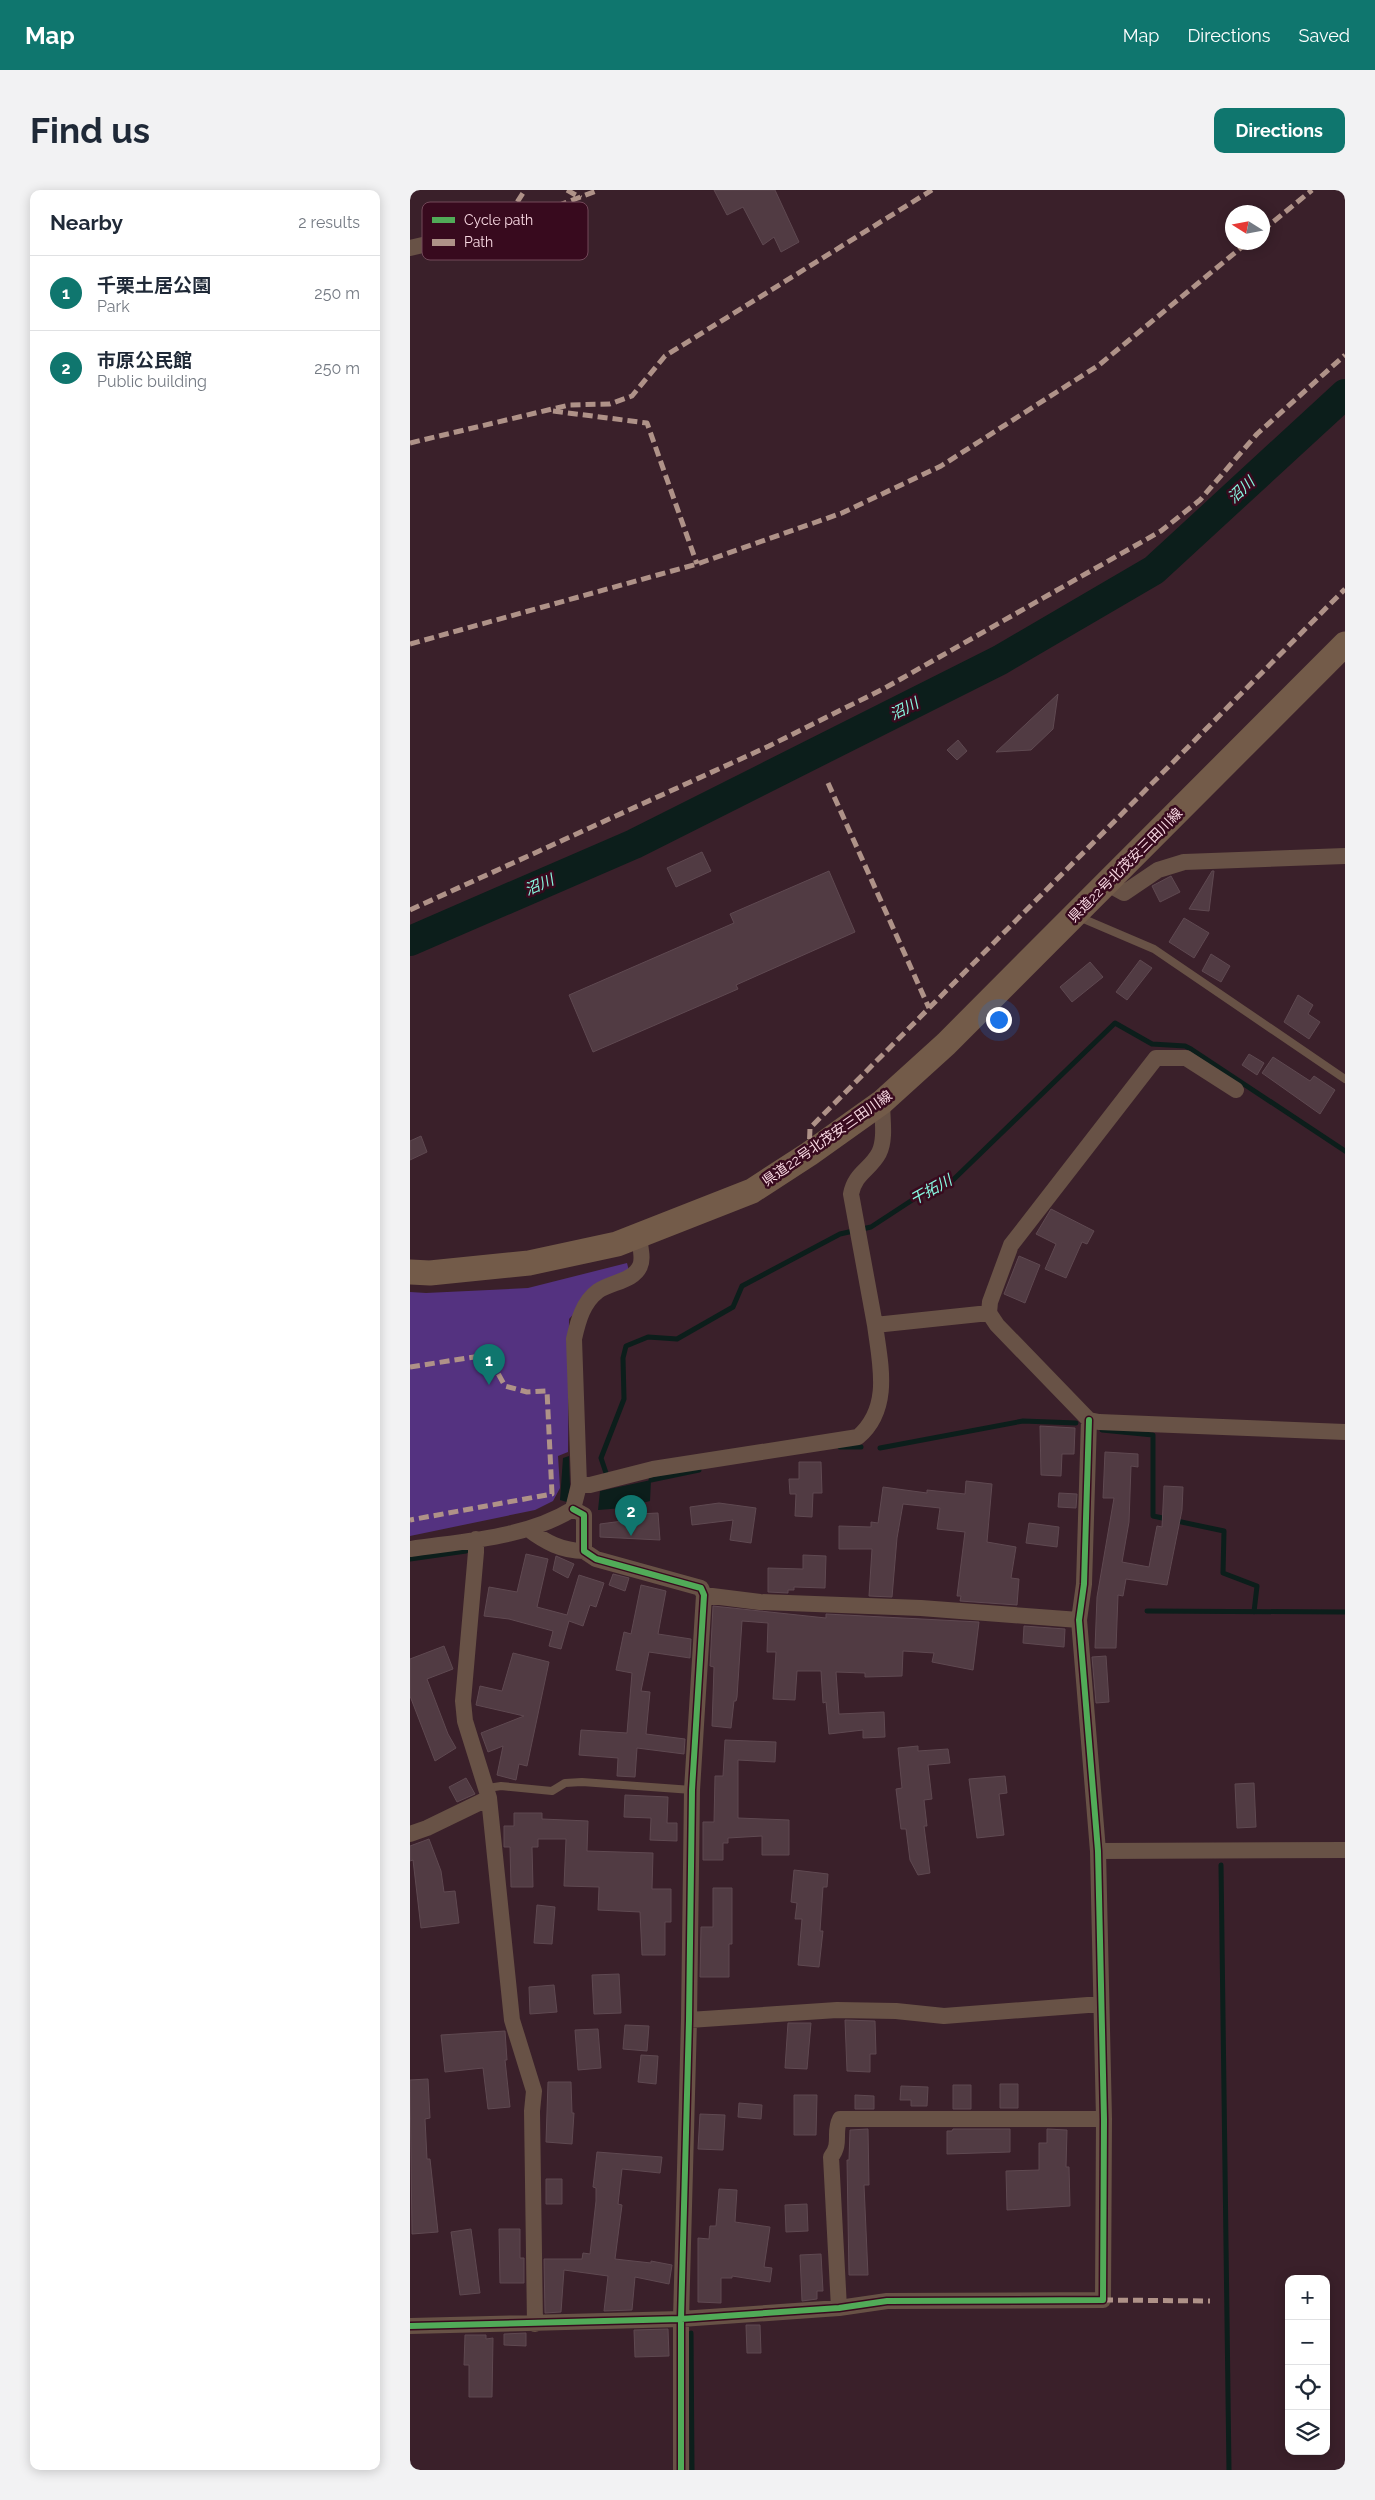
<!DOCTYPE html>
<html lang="en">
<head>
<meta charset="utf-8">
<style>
	body { margin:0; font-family:Raleway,"Noto Sans JP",sans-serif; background:#f2f2f3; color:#1f2937 }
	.controls { position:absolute; right:15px; bottom:15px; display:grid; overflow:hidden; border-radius:10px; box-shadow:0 2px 12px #0003 }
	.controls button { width:45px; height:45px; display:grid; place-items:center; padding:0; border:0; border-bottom:1px solid #e0e1e3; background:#fff; color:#1f2937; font:25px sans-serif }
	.compass { position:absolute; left:815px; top:15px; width:45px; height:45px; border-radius:50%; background:#fff; box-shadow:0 2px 12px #0003; rotate:281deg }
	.you { position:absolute; left:588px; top:829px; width:18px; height:18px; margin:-12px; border:4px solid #fff; border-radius:50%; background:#1a73e8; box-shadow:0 0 0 8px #1a73e833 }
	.badge { display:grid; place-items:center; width:32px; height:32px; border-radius:50%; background:#0f766e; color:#fff; font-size:16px; font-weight:700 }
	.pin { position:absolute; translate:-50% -41px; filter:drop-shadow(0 1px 2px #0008) }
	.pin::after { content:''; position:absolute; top:26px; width:18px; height:15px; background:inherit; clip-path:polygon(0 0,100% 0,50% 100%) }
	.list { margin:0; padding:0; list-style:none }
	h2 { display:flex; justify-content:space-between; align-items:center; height:65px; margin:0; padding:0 20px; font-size:21px }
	h2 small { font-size:16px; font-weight:400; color:#747a83 }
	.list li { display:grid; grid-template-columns:32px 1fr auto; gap:15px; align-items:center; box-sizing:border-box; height:75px; padding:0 20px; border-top:1px solid #e0e1e3 }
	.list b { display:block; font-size:19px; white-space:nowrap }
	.list p { margin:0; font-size:16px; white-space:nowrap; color:#747a83 }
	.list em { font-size:16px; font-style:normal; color:#747a83 }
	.icon { flex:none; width:28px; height:28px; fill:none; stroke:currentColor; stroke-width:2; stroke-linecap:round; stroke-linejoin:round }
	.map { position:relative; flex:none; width:935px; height:2280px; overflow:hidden; border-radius:10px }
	header { display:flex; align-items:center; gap:30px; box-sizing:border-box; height:70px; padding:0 25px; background:#0f766e; color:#fff }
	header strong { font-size:24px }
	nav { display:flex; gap:28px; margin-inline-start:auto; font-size:18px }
	.intro { display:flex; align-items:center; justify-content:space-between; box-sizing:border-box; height:120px; padding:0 30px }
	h1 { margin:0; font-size:35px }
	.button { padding:12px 22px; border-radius:10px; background:#0f766e; color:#fff; font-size:18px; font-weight:700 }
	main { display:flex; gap:30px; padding:0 30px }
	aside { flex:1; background:#fff; border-radius:10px; box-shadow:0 2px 12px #0003 }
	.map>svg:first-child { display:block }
	.green { fill:#543280 }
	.water { fill:#0c1e1b }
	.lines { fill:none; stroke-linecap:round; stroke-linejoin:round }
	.stream { stroke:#0c1e1b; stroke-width:5 }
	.river { stroke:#0c1e1b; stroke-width:30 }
	.building { fill:#513b43; stroke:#5f4951 }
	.service { stroke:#685246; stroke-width:8 }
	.minor { stroke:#685246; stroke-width:16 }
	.primary { stroke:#735b49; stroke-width:25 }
	.quiet { stroke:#af9288; stroke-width:5; stroke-dasharray:10 5; stroke-linecap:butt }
	.cycleway-casing { stroke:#380a1e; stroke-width:9 }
	.cycleway { stroke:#51ab58; stroke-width:6 }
	.labels { text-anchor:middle; stroke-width:5; stroke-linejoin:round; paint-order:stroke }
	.street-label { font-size:14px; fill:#f9d9e3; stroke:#380a1e }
	.water-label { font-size:15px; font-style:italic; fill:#88f9e1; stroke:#380a1e }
	.key { fill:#380a1e; stroke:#724859; stroke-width:1 }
	.key-label { font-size:14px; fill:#f9d9e3 }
</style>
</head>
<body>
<header>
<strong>Map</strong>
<nav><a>Map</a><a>Directions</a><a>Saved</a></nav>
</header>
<div class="intro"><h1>Find us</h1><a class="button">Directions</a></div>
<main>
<aside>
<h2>Nearby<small>2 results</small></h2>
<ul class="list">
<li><span class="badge">1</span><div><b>千栗土居公園</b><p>Park</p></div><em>250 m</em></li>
<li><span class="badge">2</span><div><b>市原公民館</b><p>Public building</p></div><em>250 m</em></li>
</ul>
</aside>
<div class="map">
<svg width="935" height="2280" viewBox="0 0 935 2280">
	<rect width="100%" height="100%" fill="#3a202a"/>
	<path class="green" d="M217 1073 219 1081 187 1098 159 1129 158 1262 148 1266 150 1298 143 1311 125 1320 0 1346V1102L16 1103 118 1098Z"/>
	<path class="water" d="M159 1266 160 1297 157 1312 150 1310 153 1268Z
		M241 1290 240 1311 213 1318 188 1320 190 1301Z"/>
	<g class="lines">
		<path class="stream" d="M692 1240 743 1245V1326L814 1341 813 1383 847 1396 844 1422
			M430 1257H451
			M470 1258 613 1231 666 1233
			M196 1283 191 1268 214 1209 213 1168 216 1156 238 1147 267 1149 323 1117 332 1096 430 1044 461 1037 513 1003 542 991 705 833 742 854 775 856 781 859 935 961
			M241 1290 289 1280
			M0 1369 56 1361
			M737 1421 935 1422
			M811 1675 819 2280
			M281 2143 282 2280"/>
		<path class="river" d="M0 751 224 654 590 470 744 380 935 204"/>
	</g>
	<path class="building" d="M304 0H365L389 52 371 62 364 47 353 55 333 17 317 25Z
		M648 504 643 539 621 560 586 562Z
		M548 550 557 561 547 570 537 560Z
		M292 662 301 681 266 697 257 678Z
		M419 681 445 742 326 795 328 799 183 862 159 805 324 733 320 724Z
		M802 681H804L799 721 779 719Z
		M761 686 770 702 750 712 742 696Z
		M774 728 799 743 784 768 759 752Z
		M801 764 820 776 811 792 792 781Z
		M730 770 742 778 717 810 706 802Z
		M680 772 693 787 662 812 650 797Z
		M888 805 903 815 898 824 910 832 899 849 874 832Z
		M839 864 854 873 847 885 832 875Z
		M863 867 900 891 904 886 925 900 910 924 852 883Z
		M11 946 17 962 0 970V951Z
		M641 1019 684 1041 677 1054 672 1052 656 1088 635 1079 646 1054 626 1044Z
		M609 1066 630 1075 615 1113 594 1104Z
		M630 1236 665 1238 664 1264H652L651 1286 631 1285Z
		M695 1262 728 1264V1277L721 1276 719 1332 712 1372 739 1377 747 1336 752 1337 754 1296 773 1297 772 1320 757 1395 716 1389 713 1406 708 1405 706 1458H685L687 1407 704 1308H693Z
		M389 1272H411L412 1303H403L402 1327 385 1326 386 1304H380L379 1289H389Z
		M556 1291 582 1294 577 1352 606 1357 601 1388 609 1389 607 1415 550 1411 551 1406H547L555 1342 527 1339 530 1318 493 1314 487 1348 482 1407 459 1406 462 1359H429V1336L461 1337V1332L468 1333 473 1297 517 1303V1300L555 1304Z
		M649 1303 667 1304 666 1318 648 1317Z
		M309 1313 346 1318 341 1353 320 1350 323 1330 282 1335 280 1317Z
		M248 1323 250 1350 190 1347V1334L228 1329V1324Z
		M619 1333 649 1337 647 1357 616 1353Z
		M116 1364 138 1369 127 1417 157 1425 169 1385 194 1393 186 1417 180 1415 173 1436 159 1431 151 1459 139 1456 143 1441 99 1429 74 1426 79 1397 107 1402Z
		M393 1365 416 1366 415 1398 384 1397V1400H378V1403L358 1402V1378L393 1379Z
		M146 1366 164 1374 158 1388 143 1380Z
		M203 1384 219 1388 215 1401 199 1395Z
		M231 1395 256 1401 248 1444 281 1449 280 1468 239 1462 231 1501 240 1502 236 1544 275 1549 274 1564 227 1558 225 1587 207 1586 208 1568 169 1565 171 1540 217 1543 222 1483 206 1480 214 1442 221 1444Z
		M303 1416 416 1428V1424L569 1432 563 1480 522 1472 524 1463 493 1461 492 1486 455 1487V1483L426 1482 429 1524 474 1522 475 1547 453 1548V1540L419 1544 416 1512 413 1513 411 1481H387L385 1510 363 1509 366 1462H357L358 1433 332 1431 327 1507 326 1511H324L321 1538 302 1536 304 1477 300 1476Z
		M614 1436 655 1439 654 1457 613 1453Z
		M34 1456 43 1479 17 1489 38 1544 46 1558 25 1571 0 1506V1469Z
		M103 1463 139 1472 117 1576 109 1574 106 1590 87 1585 93 1556 78 1562 71 1543 114 1526 66 1515 70 1496 92 1501Z
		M696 1466 699 1512 686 1513 682 1467Z
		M315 1550 366 1552 365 1572 328 1570V1628L379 1630V1665H352V1646L318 1648V1653H313V1670H293V1632H304L305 1586H313Z
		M508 1556V1561L538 1559 540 1573 518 1575 522 1609 514 1610 517 1636H514L520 1683 508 1685 500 1670 496 1639H491L486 1599 492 1598 488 1558Z
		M595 1586 597 1603 589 1604 594 1645 567 1648 559 1589Z
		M56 1588 65 1604 47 1612 39 1597Z
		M844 1593 846 1637 827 1638 825 1594Z
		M215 1605 258 1607 257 1633H267V1651L240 1650 241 1628 214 1627Z
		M104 1623H132V1629L178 1631 177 1661 243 1663 242 1699H261V1732H255V1765H232L230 1722 188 1720 189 1697 154 1696 156 1649H128V1657H122L123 1697H101L100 1657H94V1636H104Z
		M19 1649 31 1681 34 1702 45 1701 49 1733 11 1738 3 1670 0 1671V1656Z
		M384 1680 418 1684 417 1697H413L410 1741H413L409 1777 388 1775 392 1729H385L387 1713 381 1712Z
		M303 1698H322V1754H319V1787H290L291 1737H303Z
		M127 1715 145 1717 142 1754 124 1753Z
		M209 1784 211 1823 184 1824 182 1785Z
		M144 1795 147 1822 120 1824 119 1797Z
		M435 1830 465 1831 466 1864H460V1882L437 1881Z
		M378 1833H401L397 1879 375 1878Z
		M215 1835 239 1836 237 1861 213 1859Z
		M188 1839 191 1878 168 1880 165 1840Z
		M95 1841 97 1870H95L100 1917 78 1919 73 1878 35 1882 31 1845Z
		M231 1865 248 1866 246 1894 228 1892Z
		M18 1889 20 1928 15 1929 17 1969H20L28 2042 2 2044 0 1890Z
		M138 1892H161L162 1923H164L162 1954 136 1952Z
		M590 1894H608V1918H590Z
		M543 1895H561V1919H543Z
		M491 1896 518 1897 517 1916H501V1910H490Z
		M384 1905H407L406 1945H384Z
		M445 1905 464 1906V1919H445Z
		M329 1913 352 1915 351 1929 328 1927Z
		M290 1924 315 1925 313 1960 288 1959Z
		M458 1939 459 1995H454L458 2085H439L437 1970H439L440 1940Z
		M543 1939H600V1962L537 1964V1941H542Z
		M637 1939 657 1940 656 1977H659L660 2016 597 2020 596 1981 629 1980V1953H637Z
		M187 1962 252 1967 250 1983 212 1979 208 2014 212 2015 205 2069 241 2073V2071L262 2075 259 2094 225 2087 222 2120 194 2121 198 2086 154 2080 151 2122 135 2123 134 2069H172L173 2063 180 2064 186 2011V1998L183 1997Z
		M136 1989H152V2014H136Z
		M309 1999 327 2000 325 2032 360 2037 354 2077 362 2078 360 2092 322 2086V2088H311V2113L288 2112V2048L299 2049 300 2036H306Z
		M397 2014 398 2041 376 2042 375 2015Z
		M61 2039 70 2103 50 2105 41 2042Z
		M89 2039H110V2068H114V2093H90Z
		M411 2064 413 2101H407V2109L392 2111 390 2065Z
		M336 2135H350L351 2163H337Z
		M258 2139 259 2166 225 2167 224 2140Z
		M116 2143V2156L94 2155V2144Z
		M55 2145H76V2149L83 2148 82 2207H59V2175H54Z"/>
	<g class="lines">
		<path class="service" d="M669 727 744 759 935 889
			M78 1598 91 1596 142 1601 155 1593 172 1592 282 1600"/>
		<path class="minor" d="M0 58 91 37
			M696 693 714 703 748 680 774 672 935 666
			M472 912C472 928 476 949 469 963 460 980 445 983 441 1004L465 1135 579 1123 587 1135 679 1230 689 1232 935 1242
			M579 1123 580 1112 601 1055 746 868H776L826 900
			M169 1295H180L243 1279 448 1247C482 1218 470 1173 465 1135
			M163 1319 174 1325V1361L186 1369 291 1398 294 1405 282 1600 279 1830 271 2129V2280
			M118 1339C135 1352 152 1361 174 1361
			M66 1349V1362L53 1511 55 1531 79 1608 102 1830 124 1901 122 1921 125 2134
			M0 1359C54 1351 116 1348 163 1319L169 1295 164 1149C168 1131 173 1112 188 1101 201 1092 224 1091 230 1076 234 1068 229 1053 229 1045
			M294 1405 350 1412 511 1418 669 1430
			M0 1644 17 1638 79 1608
			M688 1661 935 1660
			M279 1830 427 1820 486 1821 534 1826 691 1814
			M429 2118 421 1967C432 1953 423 1943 430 1929H694
			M0 2136 271 2129 429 2118 477 2111 693 2110 694 1929 688 1661 669 1430 674 1394 679 1230"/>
		<path class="primary" d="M0 1082 20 1083 119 1073 207 1054 342 1001 399 964 472 912 536 854 935 454"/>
		<path class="quiet" d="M157 0 171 8
			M91 37 189 0
			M91 37 115 0
			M852 41 902 0
			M143 221 237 233 287 374
			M0 253 159 215 200 214 222 206 255 166 522 0
			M0 454 287 374 432 323 531 276 689 175 838 52
			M418 593 519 818
			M0 720 359 556 475 498 751 341 790 310 847 244 935 165
			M399 964 400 938 935 399
			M0 1177 83 1164 85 1178 95 1196 117 1202 137 1201 142 1304 0 1330
			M693 2110 800 2111"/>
		<defs>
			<path id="cycleway" d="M163 1319 174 1325V1361L186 1369 291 1398 294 1405 282 1600 279 1830 271 2129V2280
				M0 2136 271 2129 429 2118 477 2111 693 2110 694 1929 688 1661 669 1430 674 1394 679 1230"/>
		</defs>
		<use href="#cycleway" class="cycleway-casing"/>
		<use href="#cycleway" class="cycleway"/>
	</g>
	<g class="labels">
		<g class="street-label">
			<text transform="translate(715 675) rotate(-45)" y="5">県道22号北茂安三田川線</text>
			<text transform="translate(417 948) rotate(-35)" y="5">県道22号北茂安三田川線</text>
		</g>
		<g class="water-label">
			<text transform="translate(831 300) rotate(-43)" y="5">沼川</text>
			<text transform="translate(494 519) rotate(-27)" y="5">沼川</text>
			<text transform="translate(129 695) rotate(-23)" y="5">沼川</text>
			<text transform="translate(521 1000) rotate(-29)" y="5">干拓川</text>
		</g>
	</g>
	<rect x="12" y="12" width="166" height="58" rx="8" class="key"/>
	<rect x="22" y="27" width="23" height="6" fill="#51ab58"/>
	<rect x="22" y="49" width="23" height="7" fill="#af9288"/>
	<g class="key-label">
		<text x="54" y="35">Cycle path</text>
		<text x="54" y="57">Path</text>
	</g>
</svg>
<div class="controls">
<button>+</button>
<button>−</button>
<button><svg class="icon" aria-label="locate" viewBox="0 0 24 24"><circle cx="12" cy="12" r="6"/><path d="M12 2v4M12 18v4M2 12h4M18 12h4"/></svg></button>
<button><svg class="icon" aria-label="layers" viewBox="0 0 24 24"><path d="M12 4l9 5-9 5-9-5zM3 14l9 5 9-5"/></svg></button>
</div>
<svg class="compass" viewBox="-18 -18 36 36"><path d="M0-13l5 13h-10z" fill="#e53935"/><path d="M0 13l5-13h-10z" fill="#747a83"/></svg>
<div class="you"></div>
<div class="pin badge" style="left:79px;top:1195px">1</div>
<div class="pin badge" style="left:221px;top:1346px">2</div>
</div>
</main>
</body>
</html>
